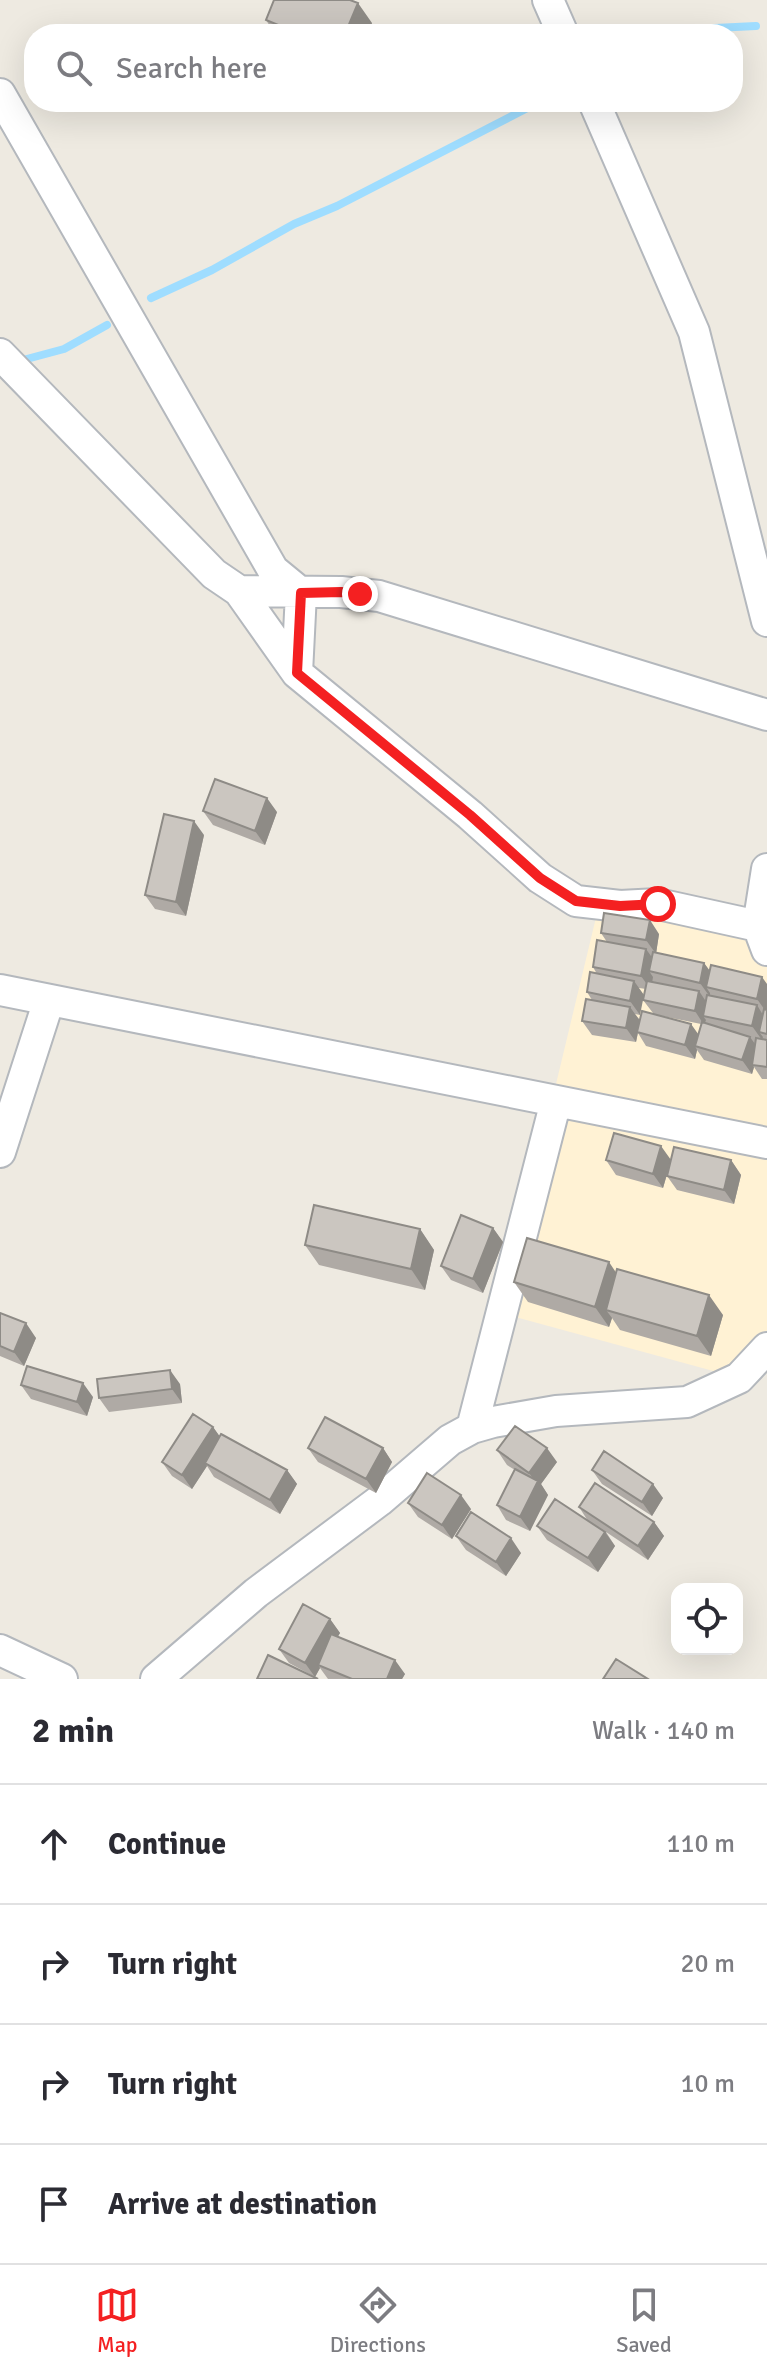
<!DOCTYPE html>
<html lang="en">
<head>
<meta charset="utf-8">
<style>
	body { margin:0; font-family:Signika,sans-serif; background:#f2f2f3; color:#2b2b33 }
	.controls { position:absolute; right:24px; bottom:24px; display:grid; overflow:hidden; border-radius:16px; box-shadow:0 8px 32px #0002 }
	.controls button { width:72px; height:72px; display:grid; place-items:center; padding:0; border:0; border-bottom:2px solid #e1e1e2; background:#fff; color:#2b2b33; font:40px sans-serif }
	.stop { position:absolute; width:24px; height:24px; margin:-18px; border:6px solid #f42021; border-radius:50%; background:#fff }
	.stop.end { background:#f42021; border-color:#fff; box-shadow:0 2px 8px #0008 }
	.list { margin:0; padding:0; list-style:none }
	h2 { display:flex; justify-content:space-between; align-items:center; height:104px; margin:0; padding:0 32px; font-size:34px }
	h2 small { font-size:26px; font-weight:400; color:#7c7c81 }
	.list li { display:grid; grid-template-columns:52px 1fr auto; gap:24px; align-items:center; box-sizing:border-box; height:120px; padding:0 32px; border-top:2px solid #e1e1e2 }
	.list b { display:block; font-size:30px; white-space:nowrap }
	.list em { font-size:26px; font-style:normal; color:#7c7c81 }
	.icon { flex:none; width:44px; height:44px; fill:none; stroke:currentColor; stroke-width:2; stroke-linecap:round; stroke-linejoin:round }
	.map { position:relative; flex:none; width:767px; height:1679px; overflow:hidden }
	.search { position:absolute; background:#fff; box-shadow:0 8px 32px #0002; left:24px; right:24px; top:24px; height:88px; display:flex; align-items:center; gap:20px; box-sizing:border-box; padding:0 28px; border-radius:32px; color:#7c7c81; font-size:30px }
	.sheet { height:584px; background:#fff }
	nav { display:flex; justify-content:space-around; align-items:center; box-sizing:border-box; height:112px; border-top:2px solid #e1e1e2; background:#fff; font-size:22px; color:#7c7c81 }
	nav a { display:grid; justify-items:center; gap:4px }
	nav .on { color:#f42021 }
	.map>svg:first-child { display:block }
	.commercial { fill:#fff2d4 }
	.lines { fill:none; stroke-linecap:round; stroke-linejoin:round }
	.stream { stroke:#9fddff; stroke-width:8 }
	.minor-casing { stroke:#b4b8bd; stroke-width:34 }
	.minor { stroke:#fff; stroke-width:30 }
	.wall { fill:#afaaa5; fill-rule:evenodd }
	.shaded-wall { fill:#8e8b86 }
	.building { fill:#cbc6c0; stroke:#8e8b86; stroke-width:2 }
	.route { stroke:#f42021; stroke-width:10 }
</style>
</head>
<body>
<div class="map">
<svg width="767" height="1679" viewBox="0 0 767 1679">
	<rect width="100%" height="100%" fill="#eeeae1"/>
	<path class="commercial" d="M599 905 758 926 767 950V1345L739 1378 501 1313Z"/>
	<g class="lines">
		<path class="stream" d="M689 34 715 28 756 26
			M151 298 212 270 294 224 337 206 539 102
			M23 360 64 349 107 325"/>
		<defs>
			<path id="minor" d="M548 0 563 34
				M0 94 273 570 301 593 297 673
				M594 102 694 332 767 621
				M0 354 214 574 239 591 341 592 379 596 767 715
				M239 591 297 673 470 815 540 878 576 901 620 906 658 904 758 926
				M767 869 758 926 767 950
				M0 990 767 1143
				M0 1152 49 1000
				M472 1428 556 1101
				M0 1650 62 1679
				M156 1679 256 1593 379 1501 450 1440 472 1428 493 1422 556 1411 687 1402 739 1378 767 1348"/>
		</defs>
		<use href="#minor" class="minor-casing"/>
		<use href="#minor" class="minor"/>
	</g>
	<path class="wall" d="M266 20 372 23 368 34H275Z
		M203 811 277 812 265 845 213 825Z
		M204 835 186 916 155 909 145 895Z
		M601 933 659 934 656 953 704 963 710 971 767 984V1079H762L754 1067 752 1074 704 1060 697 1050 695 1059 646 1046 638 1033 636 1042 592 1035 582 1021 592 1000 587 992 597 974 593 967 607 942ZM639 988 646 989 643 1000 653 1013 640 1020 635 1014 640 1015ZM662 1016 701 1024 698 1034Z
		M606 1160H731L741 1175 734 1204 677 1190 667 1176 671 1161 663 1188 616 1175Z
		M493 1228 503 1242 483 1293 451 1280 441 1266Z
		M420 1229 434 1250 425 1290 319 1265 305 1245Z
		M616 1273 723 1315 711 1356 620 1330 612 1318 609 1327 528 1302 514 1282Z
		M0 1313 36 1338 24 1366 0 1356Z
		M180 1384 182 1403 109 1412 99 1398Z
		M21 1385 93 1397 87 1416 31 1399Z
		M213 1427 220 1437 287 1470 297 1484 280 1514 214 1477 207 1466 192 1489 172 1476 162 1462Z
		M308 1448H383L392 1462 376 1493 318 1462Z
		M497 1450 557 1462 541 1484 548 1495 530 1531 506 1520 497 1505 515 1470 507 1465Z
		M592 1470 663 1498 652 1516 602 1484Z
		M408 1503 471 1509 452 1539 418 1517Z
		M579 1507 654 1522 664 1536 648 1560 606 1532 615 1546 598 1572 547 1540 537 1526 588 1521Z
		M456 1536 521 1553 506 1576 466 1550Z
		M330 1619 340 1633 337 1637 405 1674 402 1679H328L320 1668 315 1677 289 1663 279 1649Z"/>
	<path class="shaded-wall" d="M358 3 372 23 368 34H345Z
		M267 798 277 812 265 845 255 831Z
		M194 821 204 835 186 916 176 902Z
		M650 920 659 934 656 954 646 940Z
		M646 949 656 963 649 971 653 977 651 990 641 976Z
		M704 963 714 977 706 987 710 993V997L700 983Z
		M762 977 767 984V1013L757 999Z
		M634 981 644 995 640 1015 630 1001Z
		M699 991 709 1006 703 1016 706 1020 704 1025 695 1011Z
		M757 1005 766 1020 759 1032 763 1037 762 1040 752 1026Z
		M630 1007 640 1021 636 1042 626 1028Z
		M691 1024 701 1038 695 1046 697 1050 695 1059 685 1045Z
		M750 1037 760 1051 752 1065 754 1067 752 1074 742 1060Z
		M661 1146 671 1160 663 1188 653 1174Z
		M731 1160 741 1175 734 1204 724 1190Z
		M493 1228 503 1242 483 1293 473 1279Z
		M420 1229 434 1250 425 1290 411 1269Z
		M609 1262 623 1283 606 1310 612 1318 609 1327 595 1307Z
		M709 1295 723 1315 711 1356 697 1336Z
		M26 1323 36 1338 24 1366 14 1352Z
		M170 1370 180 1384 182 1403 172 1389Z
		M83 1383 93 1397 87 1416 77 1402Z
		M213 1427 223 1441 205 1463 207 1466 192 1489 182 1475Z
		M383 1448 392 1462 376 1493 366 1479Z
		M547 1448 557 1462 541 1484 548 1495 530 1531 520 1517 537 1484 529 1473Z
		M287 1470 297 1484 280 1514 270 1500Z
		M653 1484 663 1498 652 1516 642 1502Z
		M461 1495 471 1509 452 1539 442 1525Z
		M654 1522 664 1536 648 1560 638 1546Z
		M605 1532 615 1546 598 1572 588 1558Z
		M511 1538 521 1553 506 1576 496 1562Z
		M330 1619 340 1633 321 1666 318 1665 320 1668 315 1677 305 1663Z
		M395 1660 405 1674 402 1679H387Z"/>
	<path class="building" d="M274 0H350L358 3 345 34H300L266 20Z
		M215 779 267 798 255 831 203 811Z
		M164 814 194 821 176 902 145 895Z
		M604 913 650 920 646 940 601 933Z
		M597 940 646 949 641 976 593 967Z
		M653 952 704 963 700 983 649 971Z
		M711 965 762 977 757 999 706 987Z
		M590 972 634 981 630 1001 587 992Z
		M647 981 699 991 695 1011 643 1000Z
		M707 995 757 1005 752 1026 703 1016Z
		M586 999 630 1007 626 1028 582 1021Z
		M764 1009 767 1010V1034L759 1032Z
		M642 1011 691 1024 685 1045 637 1032Z
		M702 1022 750 1037 742 1060 695 1046Z
		M756 1038 767 1040V1067L752 1065Z
		M614 1133 661 1146 653 1174 606 1160Z
		M674 1147 731 1160 724 1190 667 1176Z
		M314 1205 420 1229 411 1269 305 1245Z
		M461 1215 493 1228 473 1279 441 1266Z
		M527 1238 609 1262 595 1307 514 1282Z
		M617 1269 709 1295 697 1336 606 1310Z
		M0 1313 26 1323 14 1352 0 1346Z
		M27 1366 83 1383 77 1402 21 1385Z
		M170 1370 172 1389 99 1398 97 1379Z
		M193 1414 213 1427 182 1475 162 1462Z
		M325 1417 383 1448 366 1479 308 1448Z
		M515 1426 547 1448 529 1473 497 1450Z
		M221 1434 287 1470 270 1500 205 1463Z
		M604 1451 653 1484 642 1502 592 1470Z
		M515 1469 538 1481 520 1517 497 1505Z
		M427 1473 461 1495 442 1525 408 1503Z
		M595 1483 654 1522 638 1546 579 1507Z
		M555 1499 605 1532 588 1558 537 1526Z
		M471 1512 511 1538 496 1562 456 1536Z
		M303 1604 330 1619 305 1663 279 1649Z
		M331 1634 395 1660 387 1679H352L318 1665Z
		M268 1655 318 1679H257Z
		M616 1659 648 1679H603Z"/>
	<g class="lines">
		<path class="route" d="M360 594 341 592 301 593 297 673 470 815 540 878 576 901 620 906 658 904"/>
	</g>
</svg>
<div class="controls">
<button><svg class="icon" aria-label="locate" viewBox="0 0 24 24"><circle cx="12" cy="12" r="6"/><path d="M12 2v4M12 18v4M2 12h4M18 12h4"/></svg></button>
</div>
<div class="stop" style="left:658px;top:904px"></div>
<div class="stop end" style="left:360px;top:594px"></div>
<div class="search"><svg class="icon" aria-label="search" viewBox="0 0 24 24"><circle cx="10" cy="10" r="6"/><path d="M15 15l6 6"/></svg>Search here</div>
</div>
<section class="sheet">
<h2>2 min<small>Walk · 140 m</small></h2>
<ul class="list">
<li><svg class="icon" aria-label="ahead" viewBox="0 0 24 24"><path d="M12 20V5M6 11l6-6 6 6"/></svg><div><b>Continue</b></div><em>110 m</em></li>
<li><svg class="icon" aria-label="right" viewBox="0 0 24 24"><path d="M7 20v-9h11M14 6l5 5-5 5"/></svg><div><b>Turn right</b></div><em>20 m</em></li>
<li><svg class="icon" aria-label="right" viewBox="0 0 24 24"><path d="M7 20v-9h11M14 6l5 5-5 5"/></svg><div><b>Turn right</b></div><em>10 m</em></li>
<li><svg class="icon" aria-label="arrive" viewBox="0 0 24 24"><path d="M6 21V4h12l-3 4 3 4H6"/></svg><div><b>Arrive at destination</b></div></li>
</ul>
</section>
<nav>
<a class="on"><svg class="icon" aria-label="map" viewBox="0 0 24 24"><path d="M3 6l6-2 6 2 6-2v14l-6 2-6-2-6 2zM9 4v14M15 6v14"/></svg>Map</a>
<a><svg class="icon" aria-label="directions" viewBox="0 0 24 24"><path d="M12 3l9 9-9 9-9-9zM9 14v-3h6M13 9l2 2-2 2"/></svg>Directions</a>
<a><svg class="icon" aria-label="saved" viewBox="0 0 24 24"><path d="M7 4h10v16l-5-4-5 4z"/></svg>Saved</a>
</nav>
</body>
</html>
